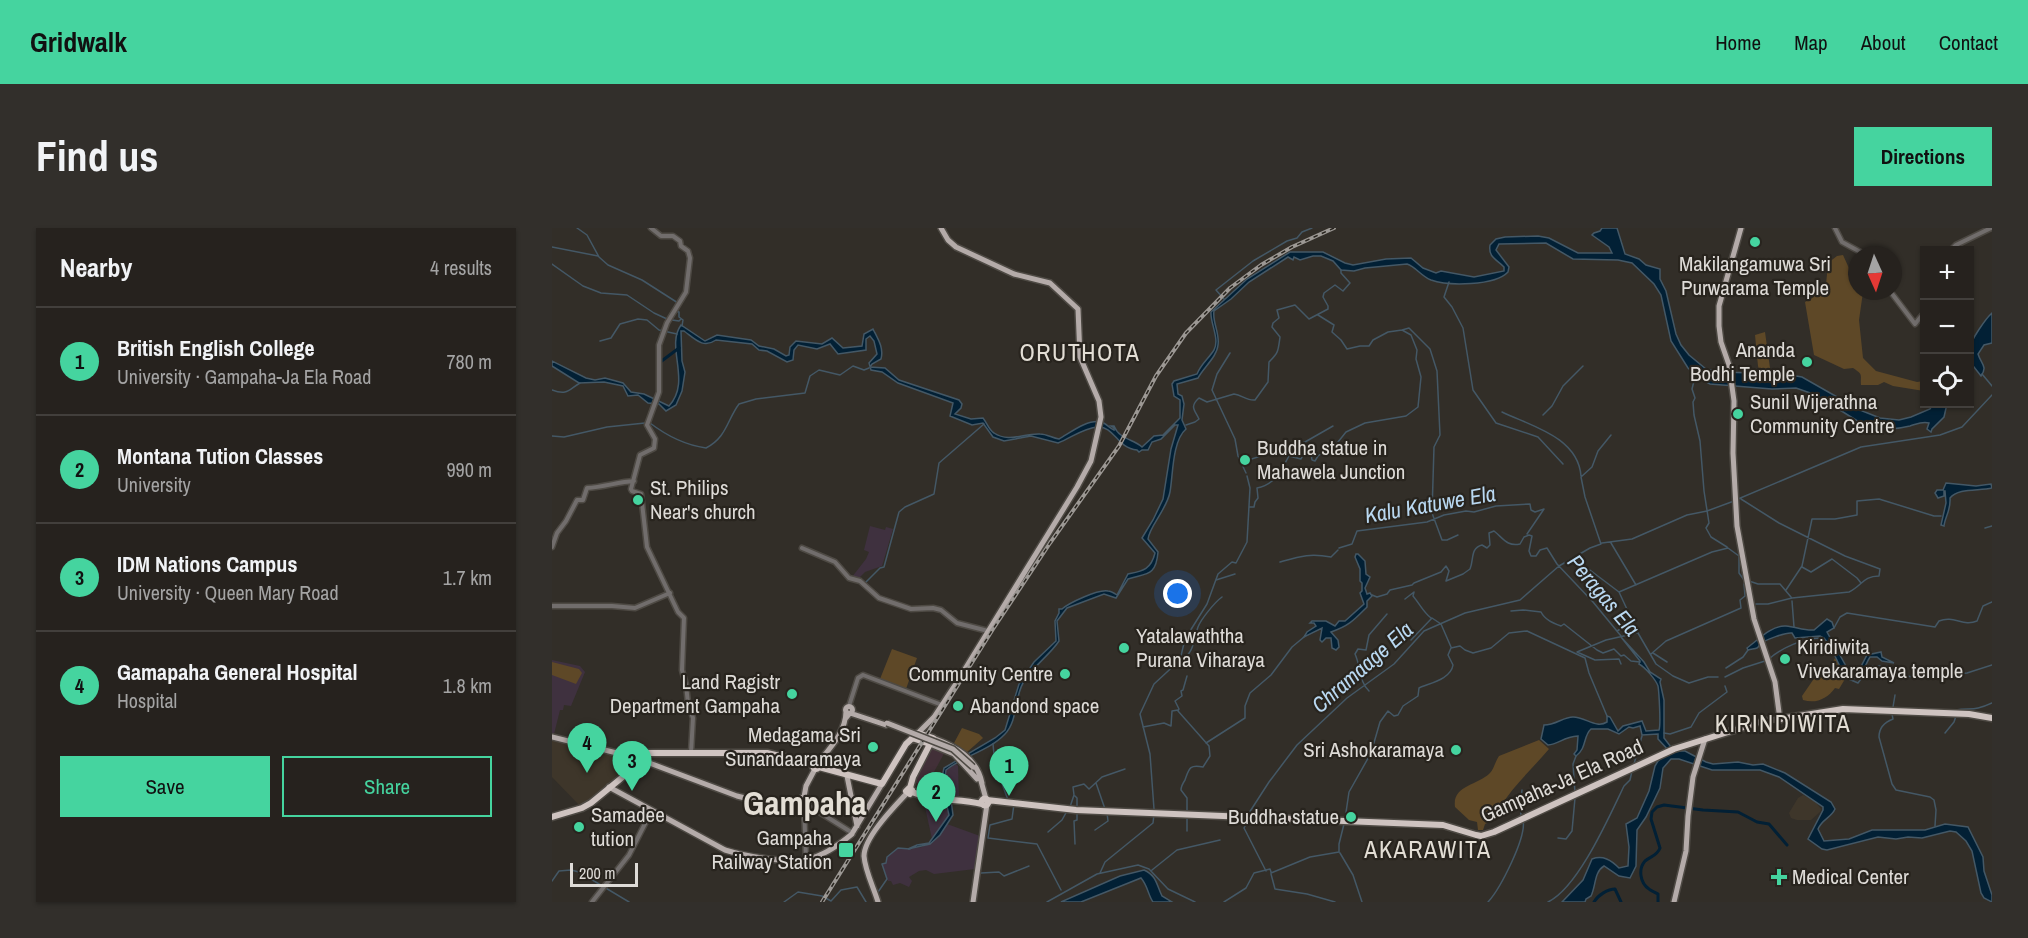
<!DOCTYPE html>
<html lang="en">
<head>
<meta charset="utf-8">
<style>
	body { margin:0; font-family:"Archivo Narrow",sans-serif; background:#322f2b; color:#f1f3f6 }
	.controls { position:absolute; right:18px; top:18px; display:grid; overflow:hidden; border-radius:0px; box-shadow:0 2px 4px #0004 }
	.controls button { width:54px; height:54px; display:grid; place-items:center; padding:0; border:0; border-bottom:2px solid #423f3c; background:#26221e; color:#f1f3f6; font:30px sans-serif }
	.compass { position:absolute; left:1296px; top:18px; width:54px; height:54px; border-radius:50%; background:#26221e; box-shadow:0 2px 4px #0004; rotate:177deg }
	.scale { position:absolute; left:18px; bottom:15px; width:68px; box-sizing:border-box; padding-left:6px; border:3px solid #dedbd7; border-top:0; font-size:16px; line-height:21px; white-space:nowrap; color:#dedbd7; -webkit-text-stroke:4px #28241e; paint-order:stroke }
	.you { position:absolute; left:626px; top:366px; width:21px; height:21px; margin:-15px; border:4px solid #fff; border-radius:50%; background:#1a73e8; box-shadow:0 0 0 9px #1a73e833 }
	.badge { display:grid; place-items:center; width:39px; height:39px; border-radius:50%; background:#45d49f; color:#111; font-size:20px; font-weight:700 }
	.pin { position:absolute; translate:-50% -50px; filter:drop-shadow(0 2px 3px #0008) }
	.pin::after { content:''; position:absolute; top:32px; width:21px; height:18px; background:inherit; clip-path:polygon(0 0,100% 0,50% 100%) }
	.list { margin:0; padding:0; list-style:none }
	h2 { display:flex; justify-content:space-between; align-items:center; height:78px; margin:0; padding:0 24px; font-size:26px }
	h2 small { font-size:20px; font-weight:400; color:#a4a4a4 }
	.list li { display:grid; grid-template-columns:39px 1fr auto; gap:18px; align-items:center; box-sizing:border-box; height:108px; padding:0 24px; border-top:2px solid #423f3c }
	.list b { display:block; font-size:22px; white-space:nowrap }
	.list p { margin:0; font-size:20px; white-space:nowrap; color:#a4a4a4 }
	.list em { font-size:20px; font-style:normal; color:#a4a4a4 }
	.actions { display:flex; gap:12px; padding:18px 24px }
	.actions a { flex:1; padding:14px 0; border:2px solid #45d49f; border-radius:0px; text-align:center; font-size:21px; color:#45d49f }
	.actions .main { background:#45d49f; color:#111 }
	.icon { flex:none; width:33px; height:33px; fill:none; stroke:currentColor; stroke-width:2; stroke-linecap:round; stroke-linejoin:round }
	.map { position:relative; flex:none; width:1440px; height:674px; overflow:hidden; border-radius:0px }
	header { display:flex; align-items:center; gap:36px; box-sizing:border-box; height:84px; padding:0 30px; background:#45d49f; color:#111 }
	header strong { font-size:28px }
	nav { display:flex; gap:33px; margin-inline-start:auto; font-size:21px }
	.intro { display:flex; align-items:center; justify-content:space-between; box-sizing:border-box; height:144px; padding:0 36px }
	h1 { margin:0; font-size:42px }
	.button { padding:15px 27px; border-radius:0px; background:#45d49f; color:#111; font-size:21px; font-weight:700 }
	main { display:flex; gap:36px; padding:0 36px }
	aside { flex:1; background:#26221e; border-radius:0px; box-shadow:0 2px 4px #0004 }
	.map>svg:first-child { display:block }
	.commercial { fill:#423038 }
	.built { fill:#3e362a }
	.education { fill:#3f313f }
	.green { fill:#5e4827 }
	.water { fill:#022035; stroke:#445866; stroke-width:1.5 }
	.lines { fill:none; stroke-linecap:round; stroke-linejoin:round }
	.stream { stroke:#445866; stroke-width:1.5 }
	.canal { stroke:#022035; stroke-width:3 }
	.minor-casing { stroke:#4e4a44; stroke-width:7 }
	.major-casing { stroke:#4e4a44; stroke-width:8 }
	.highway-casing { stroke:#4e4a44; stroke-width:9 }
	.minor { stroke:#716d6c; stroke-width:4 }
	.major { stroke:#b4aba9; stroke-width:5 }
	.highway { stroke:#cec3c0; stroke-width:6 }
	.rail-casing { stroke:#9c9894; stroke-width:4 }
	.rail { stroke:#28241e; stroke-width:1.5; stroke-dasharray:4.5; stroke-linecap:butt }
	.major-bridge-casing { stroke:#4e4a44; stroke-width:8; stroke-linecap:butt }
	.major-bridge { stroke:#b4aba9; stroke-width:5 }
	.poi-dot { fill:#45d49f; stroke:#28241e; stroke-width:2 }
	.labels { text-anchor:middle; stroke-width:4.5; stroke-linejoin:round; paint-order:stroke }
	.poi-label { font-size:21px; fill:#dedbd7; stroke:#28241e; text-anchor:start }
	.street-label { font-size:21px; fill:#dedbd7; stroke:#28241e }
	.water-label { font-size:22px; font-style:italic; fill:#b9d8f1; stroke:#28241e }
	.quarter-label { font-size:24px; letter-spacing:1.5px; fill:#e3ded5; stroke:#28241e }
	.town-label { font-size:33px; font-weight:bold; fill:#e3ded5; stroke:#28241e }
</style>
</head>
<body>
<header>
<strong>Gridwalk</strong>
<nav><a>Home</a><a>Map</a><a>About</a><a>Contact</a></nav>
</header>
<div class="intro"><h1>Find us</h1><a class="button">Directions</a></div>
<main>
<aside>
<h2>Nearby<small>4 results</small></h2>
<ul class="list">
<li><span class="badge">1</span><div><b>British English College</b><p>University · Gampaha-Ja Ela Road</p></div><em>780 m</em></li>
<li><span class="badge">2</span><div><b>Montana Tution Classes</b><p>University</p></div><em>990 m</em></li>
<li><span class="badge">3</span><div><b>IDM Nations Campus</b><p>University · Queen Mary Road</p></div><em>1.7 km</em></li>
<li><span class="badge">4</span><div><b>Gamapaha General Hospital</b><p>Hospital</p></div><em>1.8 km</em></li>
</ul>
<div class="actions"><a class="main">Save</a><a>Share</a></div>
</aside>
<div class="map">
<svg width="1440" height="674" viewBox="0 0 1440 674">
	<rect width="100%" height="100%" fill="#322e28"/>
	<path class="commercial" d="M378 516 394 522 377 553 369 552 367 555 358 556Z"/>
	<path class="built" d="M0 511 73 530 79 537 76 541 28 578 0 549Z
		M1251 567 1262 572 1269 581 1268 584 1259 592H1245L1239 590 1237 585 1246 570Z"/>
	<path class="education" d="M318 298 333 302 334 299 341 301 330 338 313 344 306 351 300 349 314 331 317 324 312 322Z
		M0 432 28 438 33 444 19 478 12 477 11 482H8L2 506H0Z
		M404 536 406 538 407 573 399 572 393 562 392 552 394 542Z
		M373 579 393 580 397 583 396 589 380 611Z
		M395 596 428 608 423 641 382 646 374 642 367 643 357 649 360 653 357 659 348 655 341 657 339 653H336L330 636 334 635 335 629 346 620 357 621 370 619 382 613Z"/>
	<path class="green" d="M1291 27 1301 49 1305 53V63L1311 64 1307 92 1311 130 1324 143 1365 154 1372 153V163L1341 158 1332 154 1326 157H1309C1308 147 1312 147 1301 140L1292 141 1262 127 1253 74 1262 69 1261 65 1274 57 1276 35 1285 28Z
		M1213 104 1218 140V143L1207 141 1206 138 1203 107Z
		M340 421 365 430 354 461 328 451Z
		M1283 430 1289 439 1293 451 1287 461 1283 460C1275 471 1264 476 1251 472L1250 468 1261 452 1276 443Z
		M0 434 27 441 30 445 24 456 0 447Z
		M410 500 427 506 431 510 414 525 402 515Z
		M987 512 997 521C981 540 962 557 948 579 943 586 942 592 933 596L931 602H926L925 594 917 592 903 579C900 557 925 558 938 545 942 541 943 534 947 528Z"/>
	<path class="water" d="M1050 0H1065L1073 26 1087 31 1094 37 1108 41V51L1114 63 1124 106 1129 117 1137 127 1154 141 1170 144 1200 145 1208 142 1250 149 1308 182 1328 190 1347 192 1359 189 1378 181 1381 176H1395L1392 189 1380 201 1379 204 1375 201 1377 195C1370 193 1365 196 1358 198 1346 201 1327 203 1315 199L1264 167 1244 160 1220 161 1158 156 1148 151 1136 140 1119 113 1109 67 1102 56 1080 35 1066 32 1021 31 994 15 947 16 944 22 957 39 956 44C943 58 896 58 879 52 869 48 864 39 855 36L813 40 802 43 789 42 781 33 769 28H761L748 32 742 29 741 32 736 29 697 54 679 71 662 83C660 93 668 106 666 117 665 129 651 140 646 150L625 156 626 166 630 168 632 176 630 192 634 201C620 213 621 248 618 264 615 281 597 299 596 311L606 324C604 349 594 345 576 351L564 370 552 366 515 380 505 393 507 413C497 428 481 438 471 455 462 471 466 492 453 506 437 523 411 528 394 542L392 558 399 572 401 587 388 607 378 616 356 621 365 617 377 615 397 587 389 553 392 540 443 510 453 502 467 456 482 434 504 413 503 393 507 385V381H510C517 375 546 361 556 363 559 363 562 365 565 367L576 346C590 343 599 342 603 325L590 310 601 292 611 271 619 221 626 197H623L609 211 600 214 596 222H590L587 224 585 222C565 220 562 198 546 199 531 200 519 210 506 215L479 208 452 213 441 209 431 195 420 197 398 188 401 175 346 155 330 144 319 142 317 135 325 126 322 113 318 108 314 111V122L286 126 278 116 265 121 246 117 242 122 241 132 235 134 215 123 207 122 200 116 164 112C151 121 143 111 132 103H129L130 133 133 144 130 163 124 177 114 183 107 176 96 175 86 167 76 168 71 158 52 154 27 155 0 138V133L34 150 43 152 53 150 71 155 79 164 92 166 117 178C140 153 113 119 129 97L153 113 165 107 199 112 207 118 222 121 234 128 237 127 238 119 244 113 270 116 280 110 291 120 310 118 312 106 321 101C326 111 332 120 329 131L320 136 318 139 333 140 347 152 407 172 410 176 409 180 403 186 419 191 431 190C435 195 437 202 442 205 457 215 472 205 488 206 495 206 500 210 507 211 518 205 535 191 549 194 554 195 557 200 562 202V200L559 198H562C567 211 581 211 590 219L602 208 611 207 628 190V172L622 168 620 156 622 153 645 146C649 136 657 130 662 122 668 111 658 95 659 84L695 51 738 24H771L793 35 801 37 834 31 859 30 871 40 884 45 889 43 922 49 952 43V39C944 31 936 29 938 17L944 11 953 9 986 8 997 10 1026 25H1060L1057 19 1040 7 1042 5 1048 3Z
		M1440 85V115L1432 117 1426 126C1429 136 1436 138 1429 148L1418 134C1418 129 1417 123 1418 119 1419 112 1434 90 1440 85Z
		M1394 255 1424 258 1439 256 1440 260C1426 263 1406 260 1398 270 1399 282 1393 289 1392 298L1389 297 1394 275 1393 263H1392V268L1386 270 1383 265 1385 262H1391Z
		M804 326H806L813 333 814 346 818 349 813 360 815 366 818 365 820 368 815 373V379C802 392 797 398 779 404L786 412 787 419 784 422 780 420 779 410H774L770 414 768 412 770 400 752 409 755 404 764 398 762 395H758L760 393H774L783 398 787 393H793L812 376 808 365 810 363V355L808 353V341L803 329Z
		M1275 391 1280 394 1282 400 1275 404 1299 447 1305 446 1315 427 1329 424 1330 429 1342 435 1330 433 1325 429H1318C1312 438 1311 452 1296 451 1286 440 1283 422 1272 410L1268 408 1243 410 1240 405C1234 404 1213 412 1208 416 1207 417 1207 419 1205 420 1203 421 1199 421 1196 422L1195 420C1205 413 1219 397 1234 398 1244 399 1253 403 1262 402Z
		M1069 409 1092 434 1098 444 1109 451 1108 454 1112 472V510L1122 523H1133L1154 534 1161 536 1186 534 1201 537 1211 536 1233 545 1279 574 1283 581C1279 590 1270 591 1266 601L1272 613 1297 611 1320 602H1373L1393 596 1416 599 1431 629 1432 643 1440 667V674L1432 670 1429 665 1420 623 1414 613 1404 604 1398 603 1370 610 1356 609 1344 611 1326 609 1275 622 1270 621 1256 611 1271 582V579L1227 549 1208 542H1160L1127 531H1119L1111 540 1108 560 1094 589 1085 602 1084 638 1078 650 1067 648 1052 638C1042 644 1044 658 1039 668L1034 671 1033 674H1010L1031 652 1040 631C1051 627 1059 632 1067 640L1076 638 1077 619 1074 596 1085 590 1097 563 1103 538 1106 533 1118 524 1106 511V506L1090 507 1088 498 1081 500 1077 499 1067 506 1056 501H1039C1031 508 1035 520 1024 528L1022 526 1025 522 1026 508C1011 509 1007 516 996 517L989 511 992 497C1004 497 1011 489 1021 489 1034 489 1044 501 1055 494V488L1058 489 1066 503 1071 498 1090 493 1094 503 1107 502C1109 497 1107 464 1106 458 1104 452 1093 439 1087 436L1088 433Z
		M592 642C605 648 604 656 610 668L620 674H601C596 667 596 658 589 650L529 674H509L568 648Z"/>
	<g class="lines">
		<path class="stream" d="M25 0 35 7 47 29 56 37 90 52 126 75
			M0 19 46 28
			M0 36 31 58 49 65 75 67 102 85 115 91
			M897 54 892 69 900 79 911 100 921 162 944 195 986 209 1011 236
			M672 71 664 62 701 33 735 13 745 10 750 4 760 0
			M123 83 127 84V89L131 92 130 98
			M120 92 127 93 129 91
			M850 102 857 100 878 121 885 143 888 207 882 219 880 285 890 312H895L906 307
			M48 113 59 110 68 96 86 91 95 92 107 102 125 106
			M678 125 665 146 660 162 683 211 686 228 694 245
			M1144 145 1140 161 1143 170 1141 174 1142 187 1148 213 1152 263 1157 295 1154 300 1159 309 1175 319
			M1430 146 1440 158
			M0 162C16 168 17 161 28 155
			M950 184C979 198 1026 209 1029 248
			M991 187 1000 178 1011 158 1031 138
			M98 195C115 208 133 217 154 220 175 209 175 192 187 176L204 171 253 165 258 148 267 142 288 147 301 138 312 142 317 140
			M634 197 643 194 647 191C643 182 637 179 647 170L655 174 682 166C690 167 695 173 703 172L716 154 717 134C727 124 726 123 728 109L720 99 721 95 727 90 725 82 743 77 757 91 776 81V78L771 69 772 65 783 57 791 63 798 55 789 45V42
			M0 208 12 209 55 199 93 195
			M690 234 753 214 781 198
			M1186 271 1309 219 1388 207 1410 199 1440 167
			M1189 271 1227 295 1293 328 1328 341 1327 348C1311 348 1310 358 1297 364L1240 370 1216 376H1204
			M698 279H702L703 274 706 270 705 260C723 257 729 242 737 228L749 231 752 225 759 226 760 232 763 233 766 228 786 214 794 204 813 195 854 188 866 179 869 149 864 131 865 122 859 107 850 102 836 104 821 112 817 118H808L795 121 789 112 780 104 782 97 766 87
			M1433 300 1440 298
			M1050 315 1080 311 1135 287 1155 283 1182 273
			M1059 315 1084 357
			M787 320 800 316 805 303 875 294 892 287 914 283 922 284 944 278 978 276 979 282 983 284 992 281 975 306
			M1022 330 1067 364 1086 405 1104 436 1121 448 1137 455 1156 449H1166
			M728 334C749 328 758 325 779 329L786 322
			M1250 339 1259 344 1280 331 1305 350 1309 355
			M664 352 683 346
			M1197 353 1206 356H1228L1239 369
			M314 354 328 340 332 339 347 284 353 279 382 266 387 235 432 196
			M1234 362 1250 338 1260 291H1283L1305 287V273L1327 271 1382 288H1389
			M1067 364 1160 324 1176 320 1187 328V345L1192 352
			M820 367 825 369 835 366 838 362 860 357 862 355 889 344 894 338 897 343 894 353 911 346 918 341C922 332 918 320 930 317L935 320 938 317 937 305 942 303C951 310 955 319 968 316L972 309 977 307 980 308 977 323 979 328H984L988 322 995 320 1005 336 1041 374 1069 408
			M853 371 862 364 861 368C867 375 872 385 879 390
			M1240 373 1242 399
			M959 383 971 382 989 384C993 392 1001 395 1009 398L1012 396 1045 422 1051 425 1062 421 1069 428 1072 427 1079 433 1088 434
			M1282 400 1288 389 1295 385 1383 399 1387 393C1402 387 1411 399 1425 393L1431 378 1440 374
			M1065 403 1080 394
			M859 412 880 390 889 396 899 419
			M1101 425 1115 434
			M1099 426 1114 413 1189 380 1188 372 1193 368 1192 356
			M1217 431C1229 420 1252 410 1268 410
			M629 432C643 424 641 412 646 399 649 391 663 374 670 369
			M1069 436 1067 431 1043 432 1025 424 1054 412 1085 405
			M1174 440 1191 429 1196 422
			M635 448 631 462 629 463 630 468 623 473 627 481 626 483 657 518 658 528 651 539C637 536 637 541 633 552 631 555 629 558 629 562L635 570V585
			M1173 449 1191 440 1213 433
			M1292 449 1306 455 1318 438H1336L1354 448 1362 449 1415 445 1440 437
			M817 463C807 454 809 439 803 426L806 421 814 422 817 407 835 386
			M1341 479 1343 467
			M1404 484V482C1420 480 1423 483 1440 475
			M1340 486 1341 491C1333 494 1327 500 1327 509L1340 556 1344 562 1378 569 1382 572 1384 582 1383 598
			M591 499 612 495 619 498 620 483 626 482
			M1112 505 1118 506 1139 499 1147 485 1175 464 1173 458
			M1393 505 1402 494 1404 488
			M654 515 693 490V478L698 465 719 447 740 419 752 409
			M441 516 443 537 456 572
			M1082 536 1090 508
			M544 555 553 581
			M1023 565 1021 536 1024 528
			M523 568 525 570V581
			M462 576 460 591 438 597 436 610 485 616 509 662
			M518 579 522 567 521 559 532 556 537 561 550 549 573 541
			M602 581 598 526 588 486 602 456 628 432 633 411 655 376 666 346 680 334 684 335 695 314 698 260 695 248
			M697 585 717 554 745 517 795 470 842 436 872 403 913 385 968 372 1007 338 1038 320 1049 316 1033 269 1029 249 1040 239 1046 223 1059 207
			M969 587 968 577 970 562
			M697 590 692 600 714 643
			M793 591 797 564 819 525 828 494 836 483 842 488 846 487 851 478 866 468 867 460C878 455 899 451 901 437L896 427 899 420 908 418 913 422 921 425 939 420 957 405 975 403 1033 430 1037 445 1055 488
			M543 602 556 593 555 585
			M635 603V590
			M496 604 510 592 515 583
			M1006 610 1014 611 1020 603 1023 570
			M523 616 522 593 525 592V585
			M788 625 801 647 810 674
			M600 642 625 622 668 612
			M429 645 447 644 452 648 477 638
			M548 645 553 634 601 595 602 586
			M719 645 758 629 787 624V616L792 596
			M719 646 723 661 755 666 783 674
			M0 653 7 643 19 642 27 644 77 674
			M326 664 335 651 330 636 334 635 335 629 346 620 358 621
			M232 674 246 664 270 668 279 673 289 662 305 659 314 674
			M495 674 545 646 586 637 597 641 616 661 643 674
			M672 674 694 660 702 645 718 641 719 644
			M936 674C948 661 975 609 971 592
			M996 674C1026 660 1057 589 1072 558L1078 552 1080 543"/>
		<path class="canal" d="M107 135 127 120
			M1042 674C1046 667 1056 661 1063 661L1069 674
			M1106 674V666C1103 664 1099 663 1097 661 1088 655 1086 641 1093 633 1099 628 1105 628 1108 620L1099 591 1100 584 1105 579 1112 577 1151 582 1186 584 1205 594 1217 596 1235 617"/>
		<defs>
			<path id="minor" d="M99 0 109 8H121L128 13 129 18 136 23 138 30 134 64 115 95 107 117V164L95 197 103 211 102 220 88 227 79 261 80 263 89 266 95 319 126 384 132 390 130 442 134 457 136 475 141 490 139 525
				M1283 0 1290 14 1314 27
				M1399 22 1404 17 1439 0
				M1338 63 1363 96 1372 85
				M0 319 5 305 14 293 25 272H31L35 260C52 259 66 254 82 253
				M250 320 283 334 297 350 308 353 327 370 359 381 381 380 389 382 405 395 436 403
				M0 378H60L83 380 118 365
				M297 478 306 450 311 447 390 477
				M256 577 299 604
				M252 579 254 631
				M40 674 77 627 100 582"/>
			<path id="major" d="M1189 0 1167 78V98L1169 114 1177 137 1182 173 1181 225 1185 298 1202 391 1223 454 1228 492
				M293.5 482a3.5 3.5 0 1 1 7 0a3.5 3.5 0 1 1-7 0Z
				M294 490 298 485 334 497
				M366 505 382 489 405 454 525 259 539 233 549 189 547 173 528 129 526 81 498 55 462 46 404 19 396 12 389 0
				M0 509 85 530
				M381 510C403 518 425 530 430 555
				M378 516 402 526 425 551
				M92 533 185 568 209 574 247 576
				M266 535C278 520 294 504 294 483
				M295 548 305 598
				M429 553 434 571
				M57 559 173 622C192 628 236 636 256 631 271 628 288 616 300 606
				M252 569 254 558 263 541
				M247 574a5 5 0 1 1 10 0a5 5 0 1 1-10 0Z
				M301 604 330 556
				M326 674C322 660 313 643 312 628 312 609 343 578 355 565
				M421 674 435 576
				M1122 674 1134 623 1136 588 1141 549 1153 511"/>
			<path id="highway" d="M360 510 378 516
				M85 529a5 5 0 1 1 10 0a5 5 0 1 1-10 0Z
				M93 525H215L262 536
				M261 538a3 3 0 1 1 6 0a3 3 0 1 1-6 0Z
				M267 539 330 556 354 516 366 505 381 510 361 549 358 560
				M357 560 360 562 358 566 354 563Z
				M360 564C383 574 406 570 430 576
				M429.5 574a3.5 3.5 0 1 1 7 0a3.5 3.5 0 1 1-7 0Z
				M435 572 524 582 891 597 924 607 929 608 942 604 1122 521 1208 494 1291 481 1417 486 1440 490
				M0 589 30 580 39 575 89 534"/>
		</defs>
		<use href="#minor" class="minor-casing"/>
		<use href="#major" class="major-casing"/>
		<use href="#highway" class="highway-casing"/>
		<use href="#minor" class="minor"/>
		<use href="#major" class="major"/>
		<use href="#highway" class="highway"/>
		<defs>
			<path id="rail" d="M270 674 441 401 498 315 567 218 604 148 634 105 678 60 709 37 740 19 782 0"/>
		</defs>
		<use href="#rail" class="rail-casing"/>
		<use href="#rail" class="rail"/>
		<defs>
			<path id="major-bridge" d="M335 495 401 521 421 539"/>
		</defs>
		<use href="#major-bridge" class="major-bridge-casing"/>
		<use href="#major-bridge" class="major-bridge"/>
	</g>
	<g class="poi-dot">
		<circle cx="1203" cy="14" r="6"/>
		<circle cx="1255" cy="134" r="6"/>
		<circle cx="1186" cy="186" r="6"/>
		<circle cx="693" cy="232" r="6"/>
		<circle cx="86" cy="272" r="6"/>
		<circle cx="572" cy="420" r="6"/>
		<circle cx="1233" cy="431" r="6"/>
		<circle cx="513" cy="446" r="6"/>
		<circle cx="240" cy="466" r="6"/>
		<circle cx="406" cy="478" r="6"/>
		<circle cx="321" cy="519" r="6"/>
		<circle cx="904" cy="522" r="6"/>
		<circle cx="799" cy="589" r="6"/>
		<circle cx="27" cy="599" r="6"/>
		<rect x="286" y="614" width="16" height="16" rx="3"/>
		<path d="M1224 640h6v6h6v6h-6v6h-6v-6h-6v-6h6z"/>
	</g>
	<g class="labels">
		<g class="poi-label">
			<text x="1203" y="43" text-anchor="middle">Makilangamuwa Sri<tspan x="1203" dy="24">Purwarama Temple</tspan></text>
			<text x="1243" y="129" text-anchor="end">Ananda<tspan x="1243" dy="24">Bodhi Temple</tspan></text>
			<text x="1198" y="181">Sunil Wijerathna<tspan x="1198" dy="24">Community Centre</tspan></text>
			<text x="705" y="227">Buddha statue in<tspan x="705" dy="24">Mahawela Junction</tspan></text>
			<text x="98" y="267">St. Philips<tspan x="98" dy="24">Near's church</tspan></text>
			<text x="584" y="415">Yatalawaththa<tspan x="584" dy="24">Purana Viharaya</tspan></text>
			<text x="1245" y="426">Kiridiwita<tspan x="1245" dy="24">Vivekaramaya temple</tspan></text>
			<text x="501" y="453" text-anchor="end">Community Centre</text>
			<text x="228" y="461" text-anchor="end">Land Ragistr<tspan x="228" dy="24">Department Gampaha</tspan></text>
			<text x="418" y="485">Abandond space</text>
			<text x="309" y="514" text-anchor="end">Medagama Sri<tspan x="309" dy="24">Sunandaaramaya</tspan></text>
			<text x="892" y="529" text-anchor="end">Sri Ashokaramaya</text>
			<text x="39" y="594">Samadee<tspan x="39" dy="24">tution</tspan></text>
			<text x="787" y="596" text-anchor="end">Buddha statue</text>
			<text x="280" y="617" text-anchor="end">Gampaha<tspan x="280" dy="24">Railway Station</tspan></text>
			<text x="1240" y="656">Medical Center</text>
		</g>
		<g class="street-label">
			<text transform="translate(1010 553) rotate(-24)" y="7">Gampaha-Ja Ela Road</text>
		</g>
		<g class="water-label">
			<text transform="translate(878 276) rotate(-10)" y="8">Kalu Katuwe Ela</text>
			<text transform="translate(1052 367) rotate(50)" y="8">Peragas Ela</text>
			<text transform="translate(810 439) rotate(-41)" y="8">Chramaage Ela</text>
		</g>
		<g class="quarter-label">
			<text x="528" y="133">ORUTHOTA</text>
			<text x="1231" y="504">KIRINDIWITA</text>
			<text x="876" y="630">AKARAWITA</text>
		</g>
		<g class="town-label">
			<text x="253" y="587">Gampaha</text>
		</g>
	</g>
</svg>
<div class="controls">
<button>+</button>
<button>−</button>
<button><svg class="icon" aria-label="locate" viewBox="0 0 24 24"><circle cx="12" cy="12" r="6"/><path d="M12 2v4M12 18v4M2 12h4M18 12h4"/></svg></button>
</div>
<svg class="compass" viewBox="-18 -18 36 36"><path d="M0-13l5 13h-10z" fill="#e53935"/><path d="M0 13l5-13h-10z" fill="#a4a4a4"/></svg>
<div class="scale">200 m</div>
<div class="you"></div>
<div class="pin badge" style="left:457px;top:568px">1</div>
<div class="pin badge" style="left:384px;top:594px">2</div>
<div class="pin badge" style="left:80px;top:563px">3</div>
<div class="pin badge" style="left:35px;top:545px">4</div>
</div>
</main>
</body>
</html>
